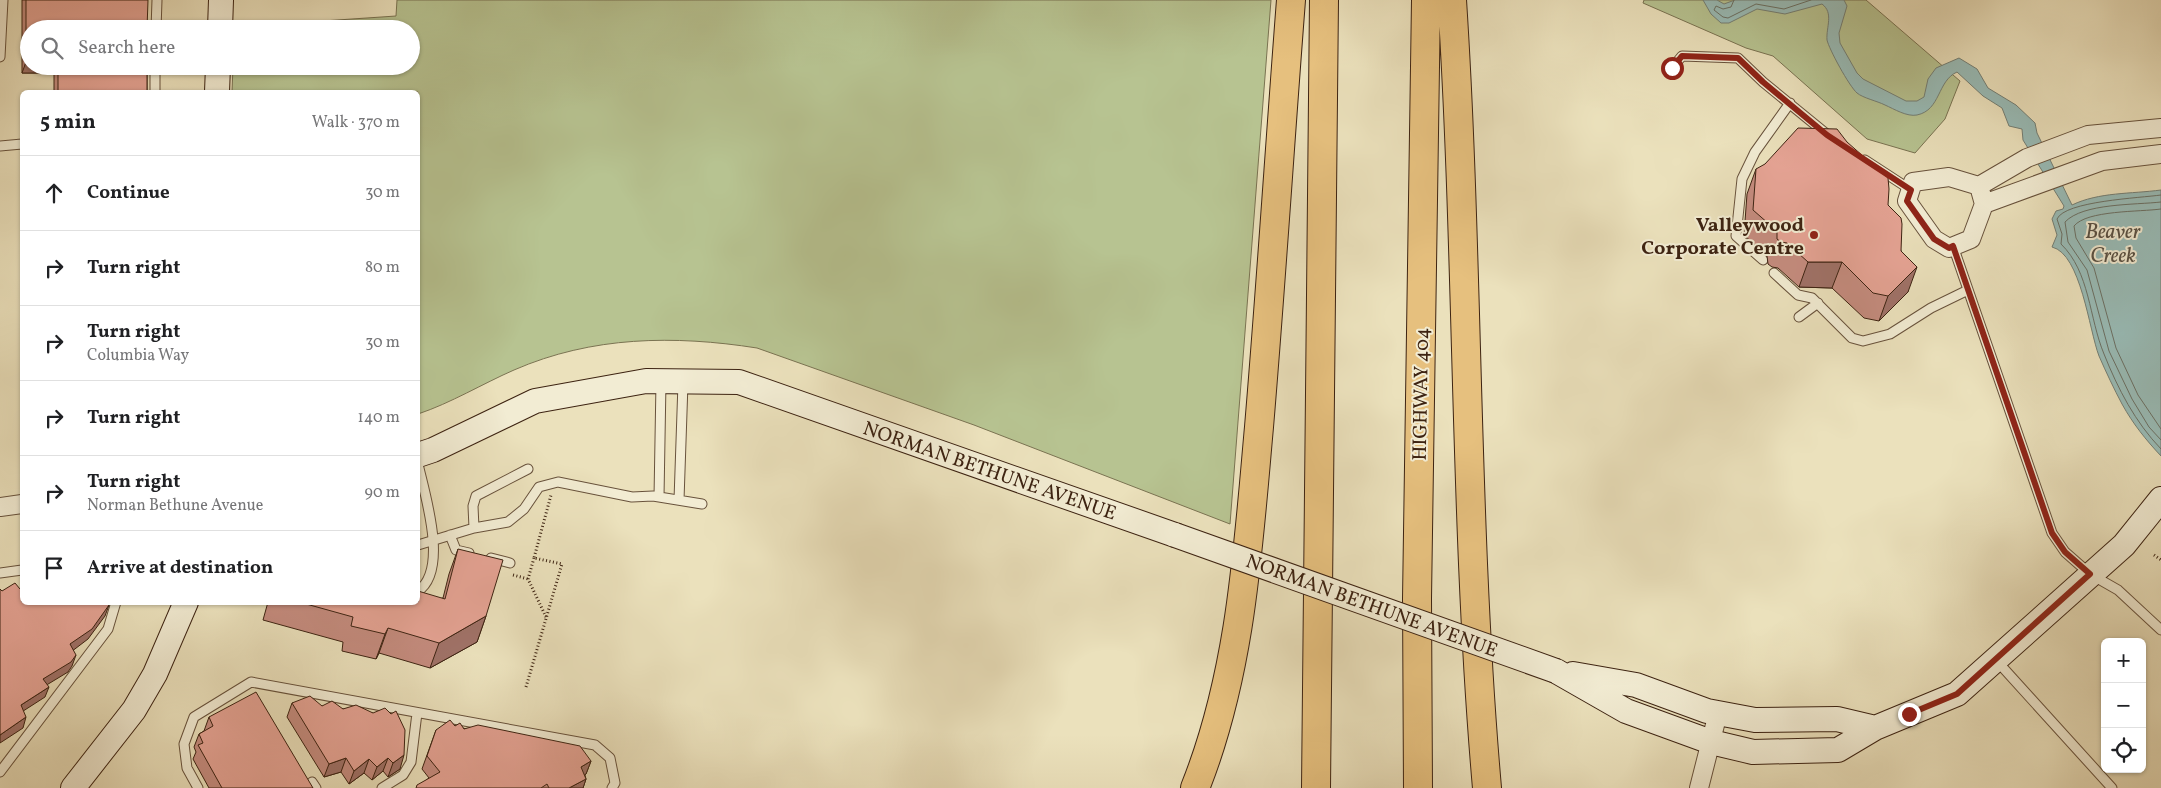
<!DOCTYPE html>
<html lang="en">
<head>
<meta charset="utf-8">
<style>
	body { margin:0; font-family:Vollkorn,serif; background:#f6f6f6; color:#202124 }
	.controls { position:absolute; right:15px; bottom:15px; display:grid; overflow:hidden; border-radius:8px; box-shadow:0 1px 4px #0004 }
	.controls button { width:45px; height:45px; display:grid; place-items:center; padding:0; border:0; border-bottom:1px solid #e0e0e0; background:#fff; color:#202124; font:25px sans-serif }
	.stop { position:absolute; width:15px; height:15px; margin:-11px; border:4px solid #8f2418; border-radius:50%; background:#fff }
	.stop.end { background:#8f2418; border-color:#fff; box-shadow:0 1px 5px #0008 }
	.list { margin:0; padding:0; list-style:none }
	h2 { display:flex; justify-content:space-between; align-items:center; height:65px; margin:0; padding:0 20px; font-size:21px }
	h2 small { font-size:16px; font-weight:400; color:#757577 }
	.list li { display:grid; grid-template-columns:32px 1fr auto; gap:15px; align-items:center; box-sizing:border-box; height:75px; padding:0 20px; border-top:1px solid #e0e0e0 }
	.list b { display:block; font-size:19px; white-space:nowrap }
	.list p { margin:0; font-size:16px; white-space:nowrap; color:#757577 }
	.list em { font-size:16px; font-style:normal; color:#757577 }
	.icon { flex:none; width:28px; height:28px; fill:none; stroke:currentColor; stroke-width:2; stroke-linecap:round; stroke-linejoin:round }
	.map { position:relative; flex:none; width:2161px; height:788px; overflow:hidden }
	.search { position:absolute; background:#fff; box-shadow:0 1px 4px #0004; left:20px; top:20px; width:400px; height:55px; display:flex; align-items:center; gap:12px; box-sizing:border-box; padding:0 18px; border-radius:28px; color:#757577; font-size:19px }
	.panel { position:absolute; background:#fff; box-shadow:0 1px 4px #0004; left:20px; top:90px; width:400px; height:515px; border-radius:8px }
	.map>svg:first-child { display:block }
	.green { fill:#b7c391; stroke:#7a7352 }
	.water { fill:#99bcb7; stroke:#747f75 }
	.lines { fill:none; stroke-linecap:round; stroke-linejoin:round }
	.shore { stroke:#6b7064; stroke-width:1 }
	.lane-casing { stroke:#68523c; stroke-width:11 }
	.street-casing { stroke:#68523c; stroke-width:20 }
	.secondary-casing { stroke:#3d2312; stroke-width:26 }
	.highway-casing { stroke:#3d2312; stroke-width:30 }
	.path { stroke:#3d2312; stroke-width:3; stroke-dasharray:1 2.5; stroke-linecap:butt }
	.lane { stroke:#f2ecd3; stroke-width:9 }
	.street { stroke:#f2ecd3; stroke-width:18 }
	.secondary { stroke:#f2ecd3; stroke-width:24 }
	.highway { stroke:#e6c07e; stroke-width:28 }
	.secondary-bridge-casing { stroke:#3d2312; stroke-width:26; stroke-linecap:butt }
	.secondary-bridge { stroke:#f2ecd3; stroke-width:24 }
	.wall { fill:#c58c7f; stroke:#3d2312 }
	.shaded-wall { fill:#a07268; stroke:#3d2312 }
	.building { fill:#e5a394; stroke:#3d2312 }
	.route { stroke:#8f2418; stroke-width:6 }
	.poi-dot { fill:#8f2418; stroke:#f2ecd3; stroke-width:2 }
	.labels { text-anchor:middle; stroke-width:4; stroke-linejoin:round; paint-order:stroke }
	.poi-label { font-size:20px; font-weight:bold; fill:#3d2312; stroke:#f2ecd3; text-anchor:end }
	.street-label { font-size:20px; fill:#3d2312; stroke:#f2ecd3 }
	.water-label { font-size:21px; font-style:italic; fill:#595144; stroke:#f2ecd3 }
</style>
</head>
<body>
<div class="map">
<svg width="2161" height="788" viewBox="0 0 2161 788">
	<rect width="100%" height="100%" fill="#ebe1bc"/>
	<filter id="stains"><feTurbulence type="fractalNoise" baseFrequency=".004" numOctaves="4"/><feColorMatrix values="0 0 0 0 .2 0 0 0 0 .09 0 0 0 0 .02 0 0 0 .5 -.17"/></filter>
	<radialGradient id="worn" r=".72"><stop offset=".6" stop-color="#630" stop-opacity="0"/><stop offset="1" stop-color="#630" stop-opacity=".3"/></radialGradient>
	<path class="green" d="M397 0H1271L1230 524 974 425 757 348C674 335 592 336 514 370 482 384 451 403 418 414V92H232L233 66H411V29H235V27L396 16Z
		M1644 0H1866L1960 81 1945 119 1915 153 1867 139 1773 56 1746 48 1643 3Z"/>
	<path class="water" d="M1703 0H1717L1724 4 1735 0H1844L1847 6 1839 33 1840 43 1857 73 1863 79 1906 101H1917L1924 97 1928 79 1936 68 1959 58 1977 69 1988 88 2016 105 2035 123 2037 133 2072 205C2099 192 2131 194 2161 190V456C2146 440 2133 424 2122 404 2114 389 2106 372 2099 356 2089 330 2081 254 2052 247L2057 235 2052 219 2056 211 2063 209 2064 206 2023 140 2022 129 2009 126 2002 108 1983 96 1957 72C1937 81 1941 110 1917 115 1907 117 1894 109 1885 105 1877 101 1863 98 1857 93 1849 86 1829 49 1827 40 1826 27 1834 13 1822 4L1785 14 1757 9 1729 23H1721L1711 14Z"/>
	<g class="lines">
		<path class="shore" d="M1734 0 1731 7 1723 9 1716 6 1714 10 1723 17 1728 18 1756 4 1784 9 1811 0
			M2161 195C2140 198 2065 201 2057 219L2062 234 2061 244C2090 272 2089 318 2104 354 2118 389 2135 422 2161 449
			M2161 202C2135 205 2083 203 2065 222L2068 242 2087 270 2109 351 2132 399 2149 427 2161 440
			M2161 209C2140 212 2087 210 2074 226L2076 238 2094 268 2116 348 2138 395 2161 429"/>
		<defs>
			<path id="lane" d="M156 29 157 0
				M0 57 3 0
				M1672 68 1682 56 1738 58 1763 82 1829 136
				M155 92V66
				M0 146 22 144
				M1865 160 1911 190
				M1953 246 2052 533 2065 552 2090 574 2118 590 2161 630
				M1763 260 1736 236 1742 179 1755 152 1790 103
				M1774 273 1798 295 1812 298 1852 338 1863 341 1890 334 1931 308 1968 290
				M1799 317 1818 303
				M418 464C425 495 449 570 418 591
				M659 497 661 382
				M679 500 683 383
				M474 528 473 506 476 496 528 469
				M450 535 456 550 469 553
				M418 545 474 528 508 522 524 509 539 487 558 482 632 497 653 496 702 504
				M491 558 510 563
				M0 573 22 570
				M1996 660 2112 788
				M0 772 108 629 116 602
				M312 782 316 788
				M198 788 187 768 184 744 194 717 251 682 595 745 610 758 615 783 612 788
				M382 788 403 775 411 762 417 713"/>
			<path id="street" d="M1979 186 1984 204 1971 239 1949 248 1934 239 1907 201 1913 182 1949 177 1979 186 2027 158 2088 135 2161 128
				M1984 204 2102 161 2161 154
				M0 507 22 504
				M1699 788 1718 713"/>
			<path id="secondary" d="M220 29 221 0
				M217 92 218 66
				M418 455 433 450 535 401 646 381 739 382 1175 535
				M1556 671 1626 711 1711 742 1753 752 1838 750 1875 728 1957 694 2124 545 2161 499
				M1573 674 1636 685 1707 711 1755 720 1837 719 1875 728
				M73 788 134 710 155 674 186 602"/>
			<path id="highway" d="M1452 0C1469 262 1464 526 1487 788
				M1195 788C1241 673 1248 549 1259 427 1271 285 1280 142 1291 0
				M1316 788 1324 0
				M1418 788 1417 599 1426 0"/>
		</defs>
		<use href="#lane" class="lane-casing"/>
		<use href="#street" class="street-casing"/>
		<use href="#secondary" class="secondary-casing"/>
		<use href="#highway" class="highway-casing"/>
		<path class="path" d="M2154 555 2161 560
			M534 558 528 579 546 617
			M513 575 528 579
			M526 687 562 564 534 558 551 495"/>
		<use href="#lane" class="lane"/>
		<use href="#street" class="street"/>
		<use href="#secondary" class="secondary"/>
		<use href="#highway" class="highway"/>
		<defs>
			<path id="secondary-bridge" d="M1175 535 1556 671"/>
		</defs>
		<use href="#secondary-bridge" class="secondary-bridge-casing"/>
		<use href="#secondary-bridge" class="secondary-bridge"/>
	</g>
	<path class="wall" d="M22 0H148L29 66H147V92H54V73H22Z
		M1756 169 1888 205 1901 251 1908 292 1879 321 1864 318 1832 288 1799 287 1778 268 1772 267 1768 264 1767 256 1744 235 1747 194Z
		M458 549 486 616 477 642 430 668 379 653 376 659 342 651 343 642 263 620 268 602H418L443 598 449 574Z
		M292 703 322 706 373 713 400 769 388 777 383 771 372 780 364 773 349 784 341 772 324 777 287 717Z
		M209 717 313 788H209L193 759 196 752 194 747 199 734 204 731Z
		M455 726 591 761 586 774 585 775 586 779 583 788H416L429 778 422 769 436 730Z"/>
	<path class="shaded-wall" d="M26 62H29V66H57L54 73H22Z
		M1808 262H1842L1832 288 1799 287Z
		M1917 267 1908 292 1879 321 1888 296Z
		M109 605 105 616 88 639 67 655 70 644Z
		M486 616 477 642 430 668 439 643Z
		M388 628 379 653 376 659 385 634Z
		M76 655 72 666 68 672 40 689 43 679Z
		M49 687 45 697 17 715 21 705Z
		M26 717 23 728 0 743V735Z
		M404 755 400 769 388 777 393 763Z
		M346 758 341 772 324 777 329 764Z
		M388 758 383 771 372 780 377 767Z
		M369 759 364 773 349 784 354 771Z
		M591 761 586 774 576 780 581 767Z
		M586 779 583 788H569Z"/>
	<path class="building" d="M26 0H148L147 29H29V62H26Z
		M58 66H147V92H58Z
		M1798 128 1837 129 1847 142 1888 178 1889 189 1888 205 1901 218 1902 224 1901 251 1917 267 1888 296 1873 293 1842 262H1808L1787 243 1781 242 1777 239V231L1753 210 1756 169 1765 164Z
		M458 549 503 560 486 616 439 643 388 628 385 634 351 626 353 617 299 602H418V591L445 599Z
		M15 583 20 589 22 587V602H109V605L92 629 70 644 76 655 71 662 43 679 49 687 21 705 26 717 0 735V589L2 591Z
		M256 692 313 788H222L198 745 203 743 199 734 213 726 209 717Z
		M310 696 322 706 332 701 343 709 356 705 373 713 385 708 391 714 396 711 405 730 404 755 393 763 388 758 377 767 369 759 354 771 346 758 329 764 292 703Z
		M450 720 455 726 460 723 464 729 478 725 580 746 591 761 581 767 586 779 569 788H549L547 784 541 788H416L417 785 440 772 427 756 436 730Z"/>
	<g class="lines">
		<path class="route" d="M1672 68 1682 56 1738 58 1763 82 1827 135 1911 190 1907 201 1934 239 1949 248 1953 246 2052 533 2065 552 2090 574 1957 694 1909 714"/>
	</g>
	<circle class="poi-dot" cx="1814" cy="235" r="5"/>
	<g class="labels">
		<g class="poi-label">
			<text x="1804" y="231">Valleywood<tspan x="1804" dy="23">Corporate Centre</tspan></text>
		</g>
		<g class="street-label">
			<text transform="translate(1420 394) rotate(-89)" y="7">HIGHWAY 404</text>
			<text transform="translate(990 470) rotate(19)" y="7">NORMAN BETHUNE AVENUE</text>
			<text transform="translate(1372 605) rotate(20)" y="7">NORMAN BETHUNE AVENUE</text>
		</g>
		<g class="water-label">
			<text x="2113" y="238">Beaver<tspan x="2113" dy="24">Creek</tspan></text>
		</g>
	</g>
	<rect width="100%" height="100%" filter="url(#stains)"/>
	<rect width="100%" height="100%" fill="url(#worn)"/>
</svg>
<div class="controls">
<button>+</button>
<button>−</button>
<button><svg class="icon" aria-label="locate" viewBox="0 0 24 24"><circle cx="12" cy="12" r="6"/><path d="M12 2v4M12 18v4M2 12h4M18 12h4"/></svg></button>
</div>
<div class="stop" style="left:1672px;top:68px"></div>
<div class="stop end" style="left:1909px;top:714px"></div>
<div class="search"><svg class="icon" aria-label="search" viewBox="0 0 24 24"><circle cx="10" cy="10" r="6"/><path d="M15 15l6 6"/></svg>Search here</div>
<section class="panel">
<h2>5 min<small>Walk · 370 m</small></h2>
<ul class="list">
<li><svg class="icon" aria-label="ahead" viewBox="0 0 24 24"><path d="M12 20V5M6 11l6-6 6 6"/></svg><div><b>Continue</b></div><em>30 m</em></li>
<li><svg class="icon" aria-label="right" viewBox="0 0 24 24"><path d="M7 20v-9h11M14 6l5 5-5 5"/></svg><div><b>Turn right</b></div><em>80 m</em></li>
<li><svg class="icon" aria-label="right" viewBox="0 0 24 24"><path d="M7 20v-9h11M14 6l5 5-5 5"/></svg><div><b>Turn right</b><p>Columbia Way</p></div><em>30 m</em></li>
<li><svg class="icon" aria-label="right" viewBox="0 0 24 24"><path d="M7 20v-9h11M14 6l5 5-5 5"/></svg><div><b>Turn right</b></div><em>140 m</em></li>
<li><svg class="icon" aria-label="right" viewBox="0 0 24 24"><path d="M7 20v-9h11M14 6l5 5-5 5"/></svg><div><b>Turn right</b><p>Norman Bethune Avenue</p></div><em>90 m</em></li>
<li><svg class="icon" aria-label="arrive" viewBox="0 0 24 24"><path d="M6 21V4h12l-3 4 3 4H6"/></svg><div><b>Arrive at destination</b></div></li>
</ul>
</section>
</div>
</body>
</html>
